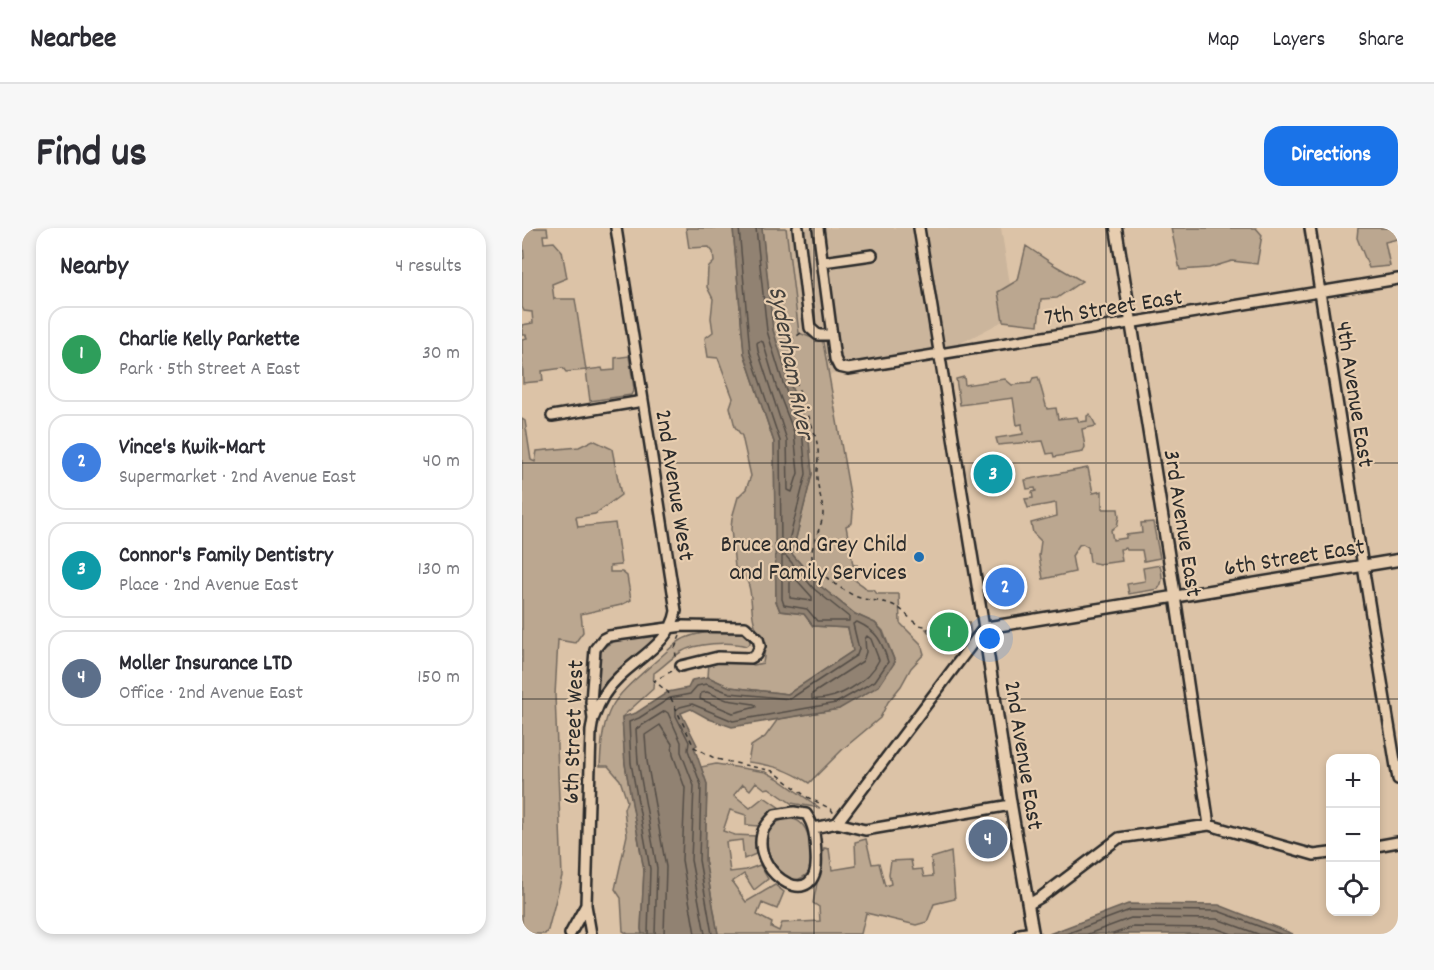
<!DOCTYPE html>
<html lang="en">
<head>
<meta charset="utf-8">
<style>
	body { margin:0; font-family:Dekko,sans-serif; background:#f7f7f7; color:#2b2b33 }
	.controls { position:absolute; right:18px; bottom:18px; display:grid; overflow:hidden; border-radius:12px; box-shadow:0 3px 9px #0003 }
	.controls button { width:54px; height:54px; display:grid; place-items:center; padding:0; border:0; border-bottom:2px solid #e1e1e2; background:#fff; color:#2b2b33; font:30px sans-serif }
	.you { position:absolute; left:468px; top:411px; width:21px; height:21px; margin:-15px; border:4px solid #fff; border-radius:50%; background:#1a73e8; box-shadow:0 0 0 9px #1a73e833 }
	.badge { display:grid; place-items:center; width:39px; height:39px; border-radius:50%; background:#1a73e8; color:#fff; font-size:20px; font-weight:700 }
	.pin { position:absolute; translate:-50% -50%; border:3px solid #fff; box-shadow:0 2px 6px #0006 }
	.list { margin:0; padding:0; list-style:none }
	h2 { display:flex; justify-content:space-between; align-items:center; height:78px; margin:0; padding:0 24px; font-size:26px }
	h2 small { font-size:20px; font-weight:400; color:#7c7c81 }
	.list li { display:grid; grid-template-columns:39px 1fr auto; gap:18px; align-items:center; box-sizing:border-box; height:96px; margin:0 12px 12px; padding:0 12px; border:2px solid #e1e1e2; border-radius:18px }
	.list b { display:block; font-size:22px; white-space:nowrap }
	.list p { margin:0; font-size:20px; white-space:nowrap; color:#7c7c81 }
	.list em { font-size:20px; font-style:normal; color:#7c7c81 }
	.icon { flex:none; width:33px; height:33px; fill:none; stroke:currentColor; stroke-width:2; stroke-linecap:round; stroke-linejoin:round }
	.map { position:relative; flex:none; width:876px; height:706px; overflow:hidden; border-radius:18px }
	header { display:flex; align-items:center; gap:36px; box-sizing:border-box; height:84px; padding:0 30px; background:#fff; border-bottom:2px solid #e1e1e2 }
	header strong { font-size:28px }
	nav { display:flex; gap:33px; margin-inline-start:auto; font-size:21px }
	.intro { display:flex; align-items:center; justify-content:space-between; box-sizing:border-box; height:144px; padding:0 36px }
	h1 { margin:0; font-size:42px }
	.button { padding:15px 27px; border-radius:18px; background:#1a73e8; color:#fff; font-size:21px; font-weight:700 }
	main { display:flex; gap:36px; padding:0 36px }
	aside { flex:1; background:#fff; border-radius:18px; box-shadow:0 3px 9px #0003 }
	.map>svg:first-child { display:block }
	.built { fill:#cbb59c }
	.green { fill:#bba790; stroke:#73695e; stroke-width:1.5 }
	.water { fill:#918272; stroke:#685f56; stroke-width:1.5 }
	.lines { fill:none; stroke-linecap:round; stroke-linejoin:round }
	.shore { stroke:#544e47; stroke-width:1.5 }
	.minor-casing { stroke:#2b2b2b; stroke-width:14 }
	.major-casing { stroke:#2b2b2b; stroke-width:15 }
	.path { stroke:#2b2b2b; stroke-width:1.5; stroke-dasharray:4.5 4.5; stroke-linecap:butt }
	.minor { stroke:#e7cdaf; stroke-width:9 }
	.major { stroke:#e7cdaf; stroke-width:10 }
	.grid { fill:none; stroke:#2b2b2b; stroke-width:1.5; stroke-opacity:0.55 }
	.poi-dot { fill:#1f6fb2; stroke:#e7cdaf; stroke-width:2 }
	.labels { text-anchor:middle; stroke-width:4.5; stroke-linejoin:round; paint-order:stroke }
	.street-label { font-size:24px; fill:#2b2b2b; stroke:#e7cdaf }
	.poi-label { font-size:24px; fill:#2b2b2b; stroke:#e7cdaf; text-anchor:end }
	.water-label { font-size:26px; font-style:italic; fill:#44413d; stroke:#e7cdaf }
</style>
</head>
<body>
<header>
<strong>Nearbee</strong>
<nav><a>Map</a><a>Layers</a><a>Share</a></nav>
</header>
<div class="intro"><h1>Find us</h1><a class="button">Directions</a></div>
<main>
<aside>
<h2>Nearby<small>4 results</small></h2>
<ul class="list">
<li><span class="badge" style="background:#2e9e5b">1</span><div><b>Charlie Kelly Parkette</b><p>Park · 5th Street A East</p></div><em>30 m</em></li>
<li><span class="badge" style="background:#3f7fe0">2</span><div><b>Vince's Kwik-Mart</b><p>Supermarket · 2nd Avenue East</p></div><em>40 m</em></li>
<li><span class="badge" style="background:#0f9aa8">3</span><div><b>Connor's Family Dentistry</b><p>Place · 2nd Avenue East</p></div><em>130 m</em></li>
<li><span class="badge" style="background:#5c6f8a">4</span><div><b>Moller Insurance LTD</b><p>Office · 2nd Avenue East</p></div><em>150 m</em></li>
</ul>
</aside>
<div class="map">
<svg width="876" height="706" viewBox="0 0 876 706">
	<rect width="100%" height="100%" fill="#dcc3a7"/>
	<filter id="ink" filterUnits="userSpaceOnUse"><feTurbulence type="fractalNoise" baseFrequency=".0167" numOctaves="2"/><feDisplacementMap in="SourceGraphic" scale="12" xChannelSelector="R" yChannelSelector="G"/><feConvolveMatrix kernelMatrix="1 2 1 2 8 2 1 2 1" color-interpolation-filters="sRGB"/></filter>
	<g filter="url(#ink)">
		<path class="built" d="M264 0H479L488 56 476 64 481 93 418 126 307 147 304 133 277 106Z"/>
		<path class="green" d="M0 0H25L26 7H21L22 15 32 14 40 23 45 50 30 56 32 71H53L64 142 80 140 81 143 93 142V130L107 128 112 161 109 167 68 173 64 142 44 144 41 140 20 143 21 153 1 155 0 111 5 110 4 107H0V97L11 95 10 84 2 83 0 79V31L2 30Z
			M164 0H211L222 125 252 214 254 373 258 383 282 386 291 398 326 400 331 423 266 466 208 459 186 449 187 434 216 432 232 437 241 435C245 415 240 417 234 400 225 378 236 355 213 339L209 301 210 290 216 269 224 261 229 248 220 208 213 199 208 179 211 170 196 130 186 129 183 110 191 104 189 90 191 71 185 59 186 40 192 34 191 24 187 19 167 20Z
			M240 0H264L277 105 301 114 331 283 330 295 324 298 331 337H335L338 342 330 348C333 355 341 355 345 362H352L355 366H377L378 395 399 416 402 426 389 440 379 458 366 474 358 490 321 521 287 555C265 541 251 537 226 534L229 518 243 509 256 491 317 481 373 434 361 403 353 395 333 386 297 357 270 326 290 246 285 201 267 153 251 102Z
			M649 0H734L740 7 735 36 710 33 687 40 658 42Z
			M836 0H876V11L863 14 868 38 847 40 835 10Z
			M504 18 534 38 560 53 535 70 519 71 516 97 481 93 476 64 496 52Z
			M442 149 443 157 483 151 490 157 509 155 511 150 516 149 525 181 534 180 536 191 555 189 557 194 565 193V188L568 186 574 198 560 201 563 219 561 224 532 229 531 225 525 226 521 213 476 217 474 210 501 206 500 196 495 197 491 170 438 177 434 151Z
			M0 191 3 193 9 232 13 234 15 223 57 219 71 212 90 221 99 267 73 286 54 289 56 299 93 295 99 337 88 338V344H100L105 348 109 372 99 377 59 386 61 404 53 415 36 412 33 467 40 648 26 702 23 706H0Z
			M566 240 571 265 580 263V281H596L597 289 595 298 589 302 591 312 604 310V307L620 305 619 295 631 294 638 330 622 333 620 322H605L604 320 598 321 600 333 577 336 568 334 566 319 561 316 557 317 550 328 553 344 521 351 517 328 519 313 511 305 509 295 535 288 534 275 506 280 503 271 511 270 510 264 514 263 513 260 505 261 503 252Z
			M638 337C640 346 642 354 636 361L607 366 605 356 623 353 621 340Z
			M447 394 449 405C441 417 428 415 415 415L404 401Z
			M218 402C226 405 228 408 228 416L224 418C208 413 173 415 159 424 149 430 141 439 132 445L131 461 100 489 103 536 122 642 119 701 120 706H106L101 703 99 670 93 661 105 607 102 581 105 573 98 552 86 538H78C81 477 90 472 134 433 147 422 155 411 172 407 187 403 203 403 218 402Z
			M135 406V409L79 462 74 461 78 425C86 408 118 409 135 406Z
			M194 536 244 544 255 550 298 580 269 575 247 560 243 561 234 554 228 562 221 556 212 567 228 580 242 569 258 580 244 589 237 598 224 597V587L208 582 201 603 213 607 234 608V626L222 631 220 612 204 614 208 644 224 642 238 637 246 651 232 662 222 646 210 654 224 674 253 657 262 664 255 681 240 675 235 687 250 695 249 699 257 703 260 695 298 693 297 679 291 675 302 620 307 621 310 642 334 638 333 614 344 611 350 636 357 635 363 658 369 656 367 646 369 633 389 632 391 642 400 641 402 649 411 648 409 630 429 624 433 671 412 676 405 694 394 697 344 685 339 706H196L183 632 185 556 179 539Z
			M265 590C291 591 289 623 288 643 263 671 243 628 244 605L257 593Z"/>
		<path class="water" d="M211 0H240L251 102 267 153 286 201 290 246 270 326 297 357 333 386 353 395 360 403 373 434 357 458 317 481 210 499 187 491 169 481 159 485 175 517 172 519 185 556 183 632 196 706H120L119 701 122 642 103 536 100 489 114 485 146 464 166 460 170 452 186 449 208 459 266 466 331 423 326 400 291 398 282 386 258 383 254 373 252 214 222 125Z
			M606 676 697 677 771 706H527Z"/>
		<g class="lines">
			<path class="shore" d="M217 0 228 124 258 213 259 320 263 323 265 320 284 246 280 202 261 155 245 103 234 0
				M237 113 241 114 254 158 272 204 276 245 270 264 266 262 265 212 236 123 235 115Z
				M260 328H264L292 361 327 389V393H295L285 381 262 377 260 371Z
				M268 349H272L290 369V373L268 370Z
				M345 408 349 411 357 432C347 454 314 473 290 471V466L341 433 344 424 343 411Z
				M185 464 205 472 232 476 234 479 211 485 178 471 179 465Z
				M126 706 128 641 109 535 107 494 117 490 148 470 168 466 175 458 184 456 208 465 268 471 335 427 337 421 331 396 335 394C355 403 360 413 366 434L353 453 314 475 211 493 170 476 158 479 154 482V488L167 514 166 522 179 557 177 632 190 706
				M133 706 135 640 116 534 114 501 143 483 146 485 159 514V524L172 558 169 632 183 706
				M142 706 144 639 125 533 123 507 138 497 150 516 151 527 163 560 160 632 173 706
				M544 706 608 682 696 683 758 706
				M566 706 609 690 695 691 736 706
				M591 706 611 699 693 700 710 706"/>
			<defs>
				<path id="minor" d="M276 0 288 100 296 107H310
					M296 0 313 131 317 139 326 141 876 51
					M788 0 839 326 876 551
					M301 34 350 27
					M30 188 121 173
					M653 368 687 597
					M72 489C77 474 85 460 97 449 117 429 149 414 154 383L94 0
					M272 584 284 586C293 598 293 611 294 626 299 688 230 648 240 606 241 599 249 592 253 587Z
					M315 595 462 400 397 0
					M292 600 315 595 343 602 489 577
					M854 618 876 614
					M507 676 519 669 597 610 687 597 792 627 808 625
					M48 706 64 677
					M69 706 64 677 69 503 71 491 69 474 73 421 81 411 87 408 161 398 223 399 236 411 238 418 234 427 229 430 196 429 159 438
					M498 706 511 704"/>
				<path id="major" d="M594 0 653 368
					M511 706 489 577 462 400 876 332"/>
			</defs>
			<use href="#minor" class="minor-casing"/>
			<use href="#major" class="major-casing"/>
			<path class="path" d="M279 105 269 112C260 137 294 194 296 222 297 232 294 241 295 250 296 262 301 275 301 286 300 303 282 323 294 339 300 348 325 365 335 369 348 374 361 371 375 379 386 385 390 398 404 398L412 409 409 415
				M432 394 444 407
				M412 402 415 397
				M439 402 442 392
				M410 404C417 398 425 403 432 406
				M412 409 423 414 437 402
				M154 429 153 420 158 408
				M150 443 132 453 146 464 172 519 194 531 251 543 285 569 309 581 312 586"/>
			<use href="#minor" class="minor"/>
			<use href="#major" class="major"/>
		</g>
	</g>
	<path class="grid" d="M292 0V706M584 0V706M0 235H876M0 471H876"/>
	<circle class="poi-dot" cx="397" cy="329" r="6"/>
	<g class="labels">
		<g class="street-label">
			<text transform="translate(591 78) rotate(-9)" y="8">7th Street East</text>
			<text transform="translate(834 166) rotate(81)" y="8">4th Avenue East</text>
			<text transform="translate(154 257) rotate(81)" y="8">2nd Avenue West</text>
			<text transform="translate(662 295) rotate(81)" y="8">3rd Avenue East</text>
			<text transform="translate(772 328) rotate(-9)" y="8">6th Street East</text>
			<text transform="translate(50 504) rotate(-88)" y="8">6th Street West</text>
			<text transform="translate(503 527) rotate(81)" y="8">2nd Avenue East</text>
		</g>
		<g class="poi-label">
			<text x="385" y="323">Bruce and Grey Child<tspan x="385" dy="28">and Family Services</tspan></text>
		</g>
		<g class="water-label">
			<text transform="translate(271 134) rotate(79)" y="9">Sydenham River</text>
		</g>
	</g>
</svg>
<div class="controls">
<button>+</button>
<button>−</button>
<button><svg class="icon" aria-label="locate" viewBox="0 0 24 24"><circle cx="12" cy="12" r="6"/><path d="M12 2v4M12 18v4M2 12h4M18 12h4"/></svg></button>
</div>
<div class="you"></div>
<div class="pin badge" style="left:427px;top:404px;background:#2e9e5b">1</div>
<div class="pin badge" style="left:483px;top:359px;background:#3f7fe0">2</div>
<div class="pin badge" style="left:471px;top:246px;background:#0f9aa8">3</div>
<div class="pin badge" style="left:466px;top:611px;background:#5c6f8a">4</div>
</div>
</main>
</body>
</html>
